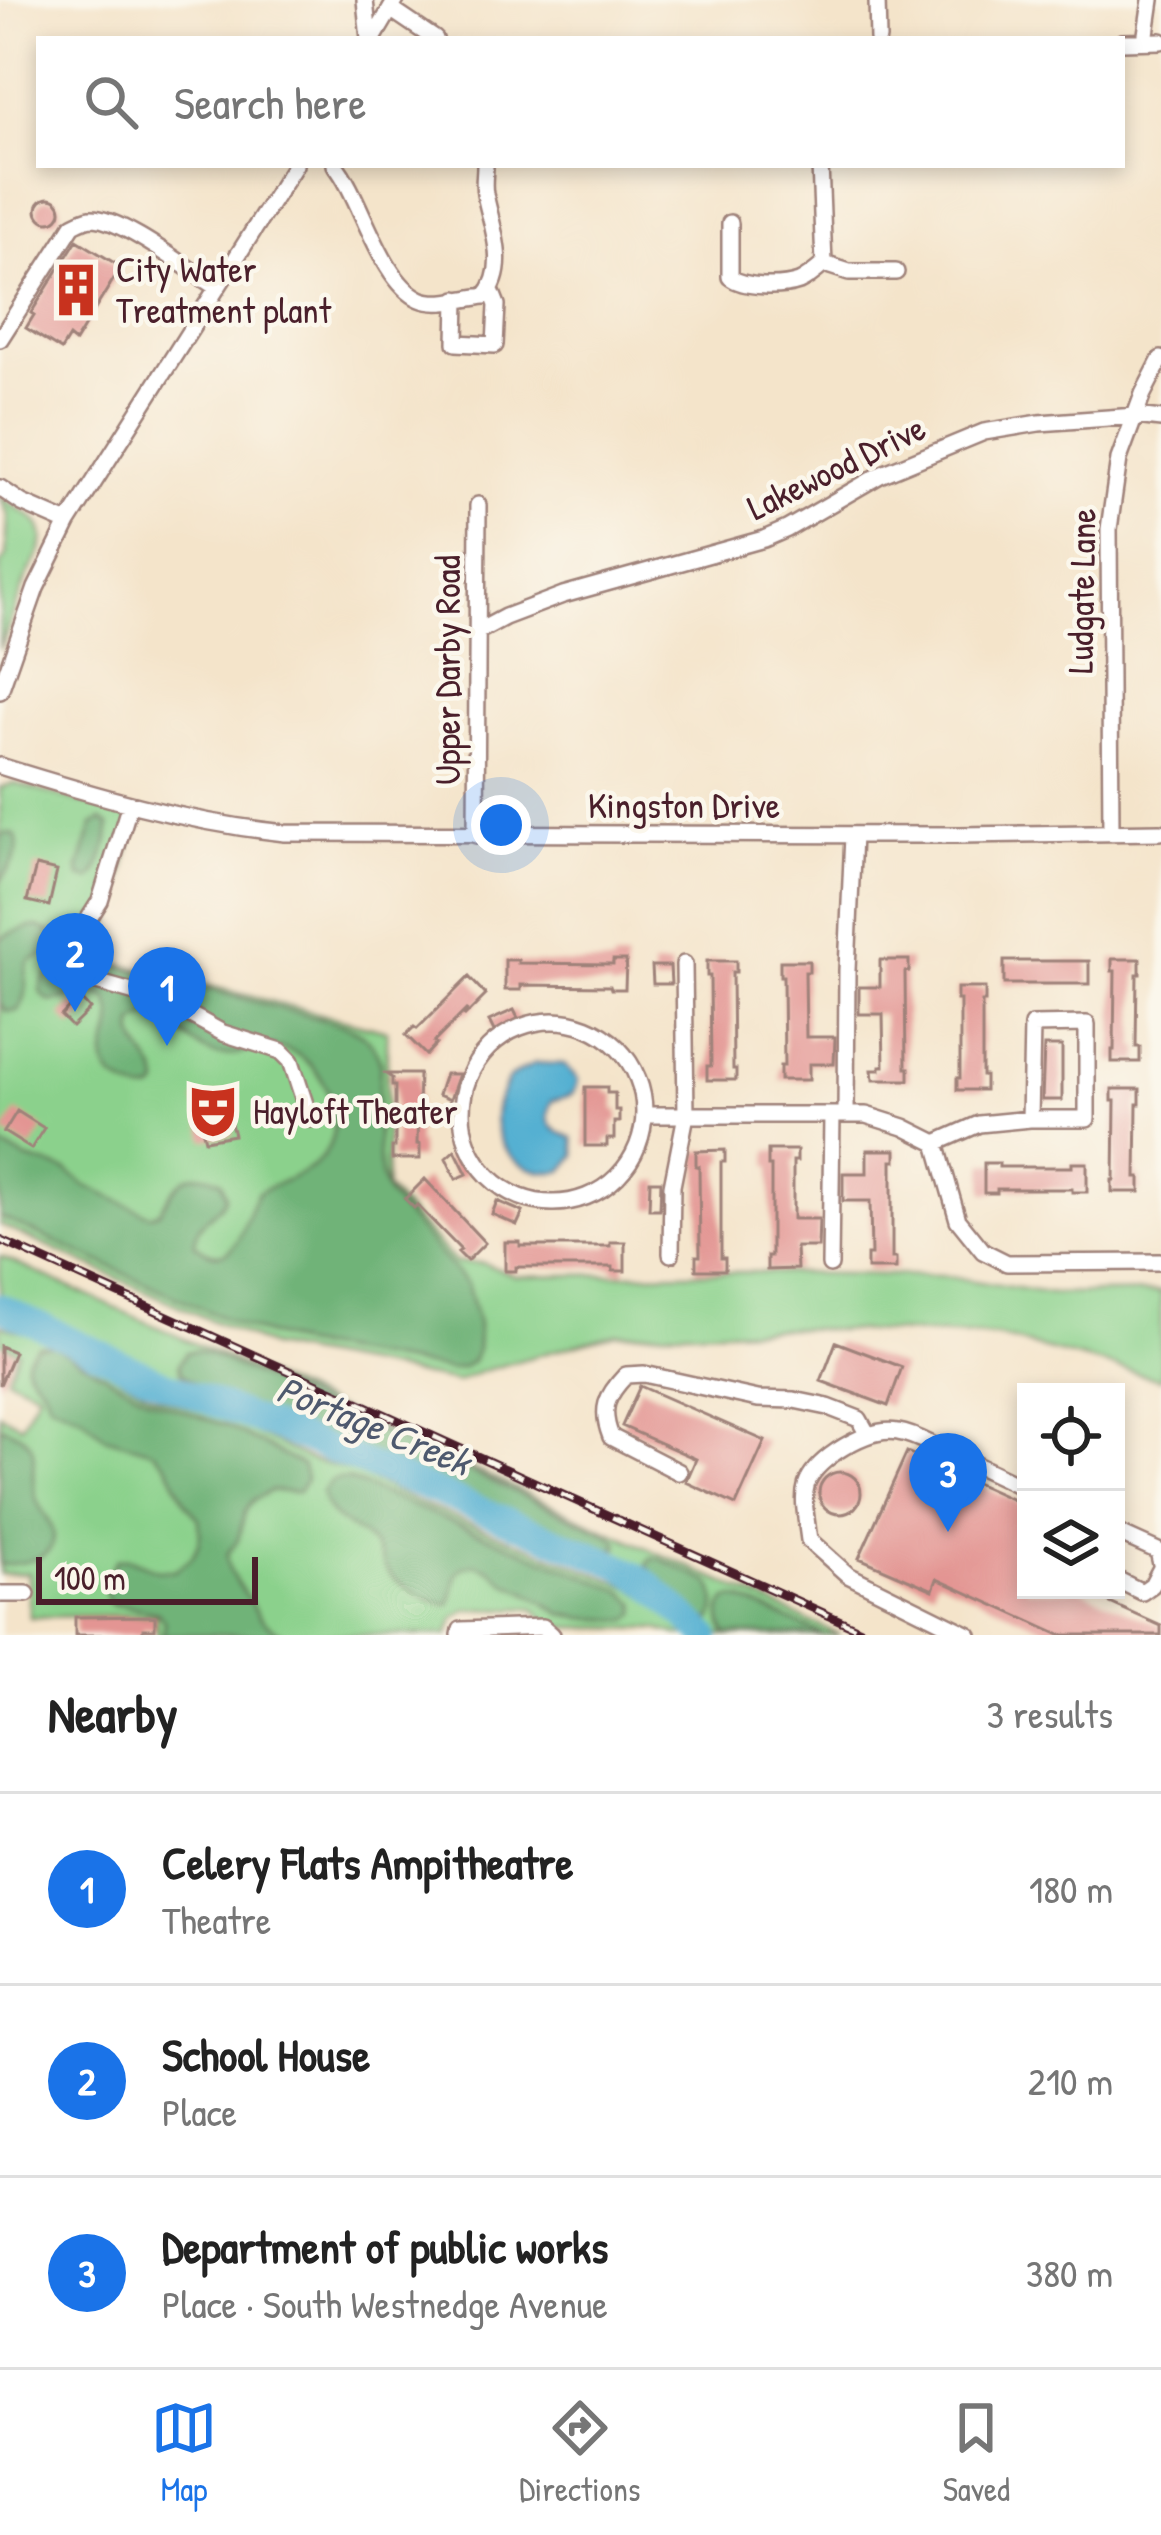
<!DOCTYPE html>
<html lang="en">
<head>
<meta charset="utf-8">
<style>
	body { margin:0; font-family:"Patrick Hand",sans-serif; background:#f2f2f2; color:#222 }
	.controls { position:absolute; right:36px; bottom:36px; display:grid; overflow:hidden; border-radius:0px; box-shadow:0 6px 18px #0003 }
	.controls button { width:108px; height:108px; display:grid; place-items:center; padding:0; border:0; border-bottom:3px solid #e0e0e0; background:#fff; color:#222; font:60px sans-serif }
	.scale { position:absolute; left:36px; bottom:30px; width:222px; box-sizing:border-box; padding-left:12px; border:6px solid #4a1f2b; border-top:0; font-size:33px; line-height:42px; white-space:nowrap; color:#4a1f2b; -webkit-text-stroke:9px #fbf7ec; paint-order:stroke }
	.you { position:absolute; left:501px; top:825px; width:42px; height:42px; margin:-30px; border:9px solid #fff; border-radius:50%; background:#1a73e8; box-shadow:0 0 0 18px #1a73e833 }
	.badge { display:grid; place-items:center; width:78px; height:78px; border-radius:50%; background:#1a73e8; color:#fff; font-size:39px; font-weight:700 }
	.pin { position:absolute; translate:-50% -99px; filter:drop-shadow(0 3px 6px #0008) }
	.pin::after { content:''; position:absolute; top:63px; width:42px; height:36px; background:inherit; clip-path:polygon(0 0,100% 0,50% 100%) }
	.list { margin:0; padding:0; list-style:none }
	h2 { display:flex; justify-content:space-between; align-items:center; height:156px; margin:0; padding:0 48px; font-size:51px }
	h2 small { font-size:39px; font-weight:400; color:#767676 }
	.list li { display:grid; grid-template-columns:78px 1fr auto; gap:36px; align-items:center; box-sizing:border-box; height:192px; padding:0 48px; border-top:3px solid #e0e0e0 }
	.list b { display:block; font-size:45px; white-space:nowrap }
	.list p { margin:0; font-size:39px; white-space:nowrap; color:#767676 }
	.list em { font-size:39px; font-style:normal; color:#767676 }
	.icon { flex:none; width:66px; height:66px; fill:none; stroke:currentColor; stroke-width:2; stroke-linecap:round; stroke-linejoin:round }
	.map { position:relative; flex:none; width:1161px; height:1635px; overflow:hidden }
	.search { position:absolute; background:#fff; box-shadow:0 6px 18px #0003; left:36px; right:36px; top:36px; height:132px; display:flex; align-items:center; gap:30px; box-sizing:border-box; padding:0 42px; border-radius:0px; color:#767676; font-size:45px }
	.sheet { height:732px; background:#fff }
	nav { display:flex; justify-content:space-around; align-items:center; box-sizing:border-box; height:168px; border-top:3px solid #e0e0e0; background:#fff; font-size:33px; color:#767676 }
	nav a { display:grid; justify-items:center; gap:6px }
	nav .on { color:#1a73e8 }
	.map>svg:first-child { display:block }
	.green { fill:#8bd18c; stroke:#6a785c; stroke-width:3 }
	.forest { fill:#70b378; stroke:#5d6952; stroke-width:3 }
	.water { fill:#54b0d2; stroke:#4f687e; stroke-width:3 }
	.lines { fill:none; stroke-linecap:round; stroke-linejoin:round }
	.river { stroke:#54b0d2; stroke-width:27 }
	.building { fill:#e39593 }
	.minor-casing { stroke:#9f827a; stroke-width:20 }
	.minor { stroke:#fff; stroke-width:15 }
	.rail-casing { stroke:#4a1f2b; stroke-width:9 }
	.rail { stroke:#fbf7ec; stroke-width:4.5; stroke-dasharray:14; stroke-linecap:butt }
	.labels { text-anchor:middle; stroke-width:9; stroke-linejoin:round; paint-order:stroke }
	.poi-label { font-size:36px; fill:#4a1f2b; stroke:#fbf7ec; text-anchor:start }
	.street-label { font-size:36px; fill:#4a1f2b; stroke:#fbf7ec }
	.water-label { font-size:39px; font-style:italic; fill:#4e596e; stroke:#fbf7ec }
</style>
</head>
<body>
<div class="map">
<svg width="1161" height="1635" viewBox="0 0 1161 1635">
	<rect width="100%" height="100%" fill="#fbf7ec"/>
	<filter id="ink" filterUnits="userSpaceOnUse"><feTurbulence type="fractalNoise" baseFrequency=".00833" numOctaves="2"/><feDisplacementMap in="SourceGraphic" scale="24" xChannelSelector="R" yChannelSelector="G"/><feConvolveMatrix kernelMatrix="1 2 1 2 8 2 1 2 1" color-interpolation-filters="sRGB"/></filter>
	<filter id="wash" filterUnits="userSpaceOnUse"><feTurbulence type="fractalNoise" baseFrequency=".004" numOctaves="4" result="noise"/><feDisplacementMap in="SourceGraphic" scale="48" xChannelSelector="R" yChannelSelector="G"/><feGaussianBlur stdDeviation="2.7" result="paint"/><feColorMatrix in="noise" values="0 0 0 0 0 0 0 0 0 0 0 0 0 0 0 0 0 1.4 0 .05"/><feComposite in="paint" operator="in"/></filter>
	<g filter="url(#wash)">
		<rect width="100%" height="100%" fill="#f4e4ca"/>
		<path class="green" d="M0 497 33 518 40 526 43 538 41 551 26 579 0 649V565L6 557 8 515Z
			M13 783 137 818 103 959 387 1031 386 1189 456 1263H483L515 1276 745 1272 945 1276 1053 1294 1161 1292V1379L997 1337 794 1328 616 1333 483 1371 456 1382 270 1347 0 1225V788Z
			M0 1256 840 1635H717C686 1606 657 1579 620 1558L164 1376 0 1297Z
			M0 1325 56 1340 152 1395 228 1420 308 1459 351 1471 421 1504 632 1588 665 1608 697 1635H679L657 1629 553 1627 533 1608 467 1610 455 1618 448 1635H157L156 1615 29 1617 28 1573 0 1574V1414L21 1425 38 1392 7 1377 18 1351 0 1342Z"/>
		<path class="forest" d="M102 820 109 825C109 842 102 869 90 880L80 877 79 869 93 825Z
			M5 833 15 835C24 853 8 867 0 883V836Z
			M30 927H38L54 934C60 954 42 954 29 961 21 978 33 995 17 1011H6L0 1003V940L8 934Z
			M78 958H88L343 1025C362 1032 375 1041 380 1062 380 1100 371 1163 388 1196L467 1284 478 1324 477 1350 472 1361 463 1367 450 1370 301 1345 243 1327 0 1217V1145L27 1159 66 1170 86 1186 150 1215 159 1212C175 1186 187 1163 221 1181L226 1196C218 1216 193 1220 195 1244 238 1279 243 1217 257 1194 277 1180 307 1177 322 1157 350 1122 325 1061 285 1049 259 1041 235 1062 211 1053 187 1045 176 1019 147 1017L135 1023C130 1051 159 1061 159 1086L154 1091C143 1094 137 1092 126 1086 79 1063 128 1035 107 999 85 985 71 1002 49 1001L40 992C42 971 60 964 78 958Z
			M37 1345H52L150 1399 227 1426 303 1466 306 1479 298 1492 271 1491 253 1500 245 1512 238 1540 227 1554C227 1572 234 1577 243 1591 258 1613 259 1622 285 1635H163L165 1623 158 1612 111 1604C101 1590 107 1572 118 1559H130L157 1570 175 1571 192 1557 197 1547 200 1535 199 1519 186 1503 167 1465 153 1451 105 1437 82 1416 49 1402C48 1398 43 1387 40 1384 26 1368 18 1364 37 1345Z
			M197 1351 208 1354 608 1534 618 1541V1548L608 1549 199 1385 181 1373 179 1364 186 1352Z
			M0 1426C50 1443 27 1457 35 1494 37 1507 48 1515 52 1528 62 1559 22 1564 0 1565Z
			M339 1479 349 1480 622 1591 637 1604V1614L629 1620H622L584 1618 562 1614 526 1591 508 1584 491 1570 476 1564 462 1568 457 1574 450 1604C435 1606 394 1583 386 1569 381 1561 379 1552 372 1544 355 1526 325 1521 322 1492L331 1481Z
			M651 1558H658L709 1582C717 1592 718 1610 711 1621L703 1618 653 1574 647 1565Z
			M732 1598 741 1599 824 1635H727C720 1623 716 1604 732 1598Z"/>
		<path class="water" d="M535 1063 564 1064 578 1079C576 1098 569 1095 552 1101 542 1124 553 1131 573 1138L576 1155 563 1171C517 1180 481 1136 501 1094 503 1091 507 1080 510 1078 516 1072 527 1068 535 1063Z"/>
		<g class="lines">
			<path class="river" d="M0 1307 166 1384 618 1565 648 1583 706 1635"/>
		</g>
		<g id="blocks">
			<path class="building" d="M37 210a12 12 0 1 1 24 0a12 12 0 1 1-24 0Z
				M77 240 121 267 75 342 69 337 61 350 26 328 34 315 31 313Z
				M36 866 57 871 49 906 27 901Z
				M1112 959H1140V974H1137L1136 1047H1140V1062H1112V1050H1114L1115 971H1112Z
				M505 960H518V963L613 964V960H626L625 989H611L610 986 521 985V990H505Z
				M880 960H909V971L905 972 906 1068H909V1080H873L872 1070H880V1066H884L883 1014H859V987H880Z
				M707 961H736V972H732L733 1069H736V1080H707V1066H711L710 976H707Z
				M780 961H809V972H805L806 1037H835L834 1064H809V1080H780V1066H784L783 976H780Z
				M1004 961H1089V984H1004Z
				M652 966H670L671 984H653Z
				M469 977 486 995 464 1017 467 1009 434 1042 436 1044 426 1055 406 1035 414 1027 417 1029Z
				M957 988H985V1002H982V1076H985V1090H957V1078H960V1000H957Z
				M79 997 90 1009 72 1027 61 1016Z
				M514 1010 520 1022 495 1033 489 1021Z
				M1044 1046H1062V1100H1042Z
				M386 1074H419L417 1144H420V1159H392V1147H395V1086H392V1078Z
				M445 1074H459L450 1100 438 1095Z
				M585 1087H607V1093H615V1110H619V1122H614V1139H607V1146H585Z
				M1112 1089H1140V1104H1137L1136 1177H1140V1192H1112V1180H1114L1115 1101H1112Z
				M223 1093 234 1135 205 1140 195 1100Z
				M17 1111 44 1128 31 1149 4 1132Z
				M455 1150 467 1174 456 1179 446 1158Z
				M725 1150V1162H721V1258H725V1270H696V1256H700L699 1166H696V1151Z
				M768 1150H797V1161H793V1219H819L818 1247H796L797 1269 767 1270V1256H771V1166H768Z
				M867 1150H896V1161H892V1258H896V1269H867V1255H871L870 1201H843V1173H867Z
				M984 1163H999V1167H1072V1163H1087V1192H1072V1189H997V1193H984Z
				M425 1179 485 1243 467 1261 458 1252 461 1250 417 1205 414 1208 405 1199Z
				M650 1181H661L660 1209H649Z
				M497 1201 523 1212 517 1225 492 1214Z
				M505 1242H520V1246H610V1242H625V1271H613V1267H516V1271H505Z
				M836 1342 902 1367 888 1406 821 1381Z
				M0 1346 14 1352 0 1385Z
				M640 1386 765 1441 736 1505 686 1482 696 1459 622 1426Z
				M907 1452 1026 1506V1590H1081L1161 1626V1635H1060L937 1579 933 1590 859 1558Z
				M819 1493a21 21 0 1 1 42 0a21 21 0 1 1-42 0Z
				M155 1616V1629H143V1635H75V1617Z"/>
		</g>
	</g>
	<g filter="url(#ink)">
		<use href="#blocks" fill-opacity="0" stroke="#9f827a" stroke-width="3"/>
		<g class="lines">
			<defs>
				<path id="minor" d="M365 0 369 39
					M877 0 878 39
					M392 10 435 39
					M373 39 396 0
					M1145 41 1151 0
					M1122 42 1161 41
					M335 165C361 196 380 281 420 299 438 307 465 298 485 296 510 268 491 225 485 194 483 185 485 175 485 165
					M730 223V277C744 288 782 288 799 282 808 278 816 271 824 264L820 165
					M824 264 849 272H896
					M457 299 456 343 495 345 497 305 491 290
					M0 339 73 225C79 222 84 219 91 218 121 217 189 270 216 287
					M0 488 22 503 68 523
					M477 632 505 617 563 595 764 539 787 529 880 475 984 432 1039 423 1136 416 1161 419
					M0 691 36 588 68 523 295 165
					M0 766C93 795 188 823 285 833L959 835 1161 832
					M130 804 100 901 67 953 75 976 167 1002 223 1033 281 1051 291 1061 310 1119
					M1111 833 1109 529 1119 459 1143 394 1161 359
					M476 835 478 505
					M462 1112a91 91 0 1 1 182 0a91 91 0 1 1-182 0Z
					M644 1115H866L904 1127 936 1143 958 1220 983 1251 1007 1263 1161 1262
					M846 1115 847 970 853 835
					M936 1143 979 1124 1030 1119H1087V1024L1032 1025 1030 1119
					M671 1254 672 1186 686 1115 684 964
					M830 1265 832 1115
					M679 1472 611 1437C600 1409 606 1396 626 1375L644 1374 758 1399 794 1400 828 1407 859 1419 868 1435
					M1116 1532 1158 1551 1161 1564
					M1116 1579 1142 1592 1152 1585 1161 1568
					M0 1594H27
					M460 1635 461 1630 543 1627 552 1635
					M969 1635 848 1575 809 1540C803 1494 796 1479 837 1451 854 1440 877 1428 898 1432 913 1434 928 1443 941 1449 969 1462 998 1475 1026 1489"/>
			</defs>
			<use href="#minor" class="minor-casing"/>
			<use href="#minor" class="minor"/>
			<defs>
				<path id="rail" d="M0 1240 872 1635"/>
			</defs>
			<use href="#rail" class="rail-casing"/>
			<use href="#rail" class="rail"/>
		</g>
	</g>
	<defs>
		<symbol id="building-bare" viewBox="-9 -9 18 18"><path d="M-4-6H4V6H1V3H-1V6H-4ZM-2.5-4.3h1.7v1.8h-1.7ZM.8-4.3h1.7v1.8H.8ZM-2.5-1h1.7V.8h-1.7ZM.8-1h1.7V.8H.8Z" fill="#c8321e" stroke="#fbf7ec" stroke-width="2.5" paint-order="stroke"/></symbol>
		<symbol id="theatre-bare" viewBox="-9 -9 18 18"><path d="M-5-5.5Q0-4 5-5.5V0Q5 5 0 6Q-5 5-5 0ZM-3.3-2.5H-1v1.5H-3.3ZM1-2.5H3.3v1.5H1ZM-2.8 1Q0 5.5 2.8 1Z" fill="#c8321e" stroke="#fbf7ec" stroke-width="2.5" paint-order="stroke"/></symbol>
	</defs>
	<g fill-rule="evenodd">
		<use href="#building-bare" x="38" y="252" width="76" height="76"/>
		<use href="#theatre-bare" x="175" y="1073" width="76" height="76"/>
	</g>
	<g class="labels">
		<g class="poi-label">
			<text x="116" y="282">City Water<tspan x="116" dy="41">Treatment plant</tspan></text>
			<text x="253" y="1124">Hayloft Theater</text>
		</g>
		<g class="street-label">
			<text transform="translate(836 467) rotate(-26)" y="13">Lakewood Drive</text>
			<text transform="translate(1081 591) rotate(-89)" y="13">Ludgate Lane</text>
			<text transform="translate(447 670) rotate(-90)" y="13">Upper Darby Road</text>
			<text x="684" y="818">Kingston Drive</text>
		</g>
		<g class="water-label">
			<text transform="translate(374 1425) rotate(22)" y="14">Portage Creek</text>
		</g>
	</g>
</svg>
<div class="controls">
<button><svg class="icon" aria-label="locate" viewBox="0 0 24 24"><circle cx="12" cy="12" r="6"/><path d="M12 2v4M12 18v4M2 12h4M18 12h4"/></svg></button>
<button><svg class="icon" aria-label="layers" viewBox="0 0 24 24"><path d="M12 4l9 5-9 5-9-5zM3 14l9 5 9-5"/></svg></button>
</div>
<div class="scale">100 m</div>
<div class="you"></div>
<div class="pin badge" style="left:167px;top:1046px">1</div>
<div class="pin badge" style="left:75px;top:1012px">2</div>
<div class="pin badge" style="left:948px;top:1532px">3</div>
<div class="search"><svg class="icon" aria-label="search" viewBox="0 0 24 24"><circle cx="10" cy="10" r="6"/><path d="M15 15l6 6"/></svg>Search here</div>
</div>
<section class="sheet">
<h2>Nearby<small>3 results</small></h2>
<ul class="list">
<li><span class="badge">1</span><div><b>Celery Flats Ampitheatre</b><p>Theatre</p></div><em>180 m</em></li>
<li><span class="badge">2</span><div><b>School House</b><p>Place</p></div><em>210 m</em></li>
<li><span class="badge">3</span><div><b>Department of public works</b><p>Place · South Westnedge Avenue</p></div><em>380 m</em></li>
</ul>
</section>
<nav>
<a class="on"><svg class="icon" aria-label="map" viewBox="0 0 24 24"><path d="M3 6l6-2 6 2 6-2v14l-6 2-6-2-6 2zM9 4v14M15 6v14"/></svg>Map</a>
<a><svg class="icon" aria-label="directions" viewBox="0 0 24 24"><path d="M12 3l9 9-9 9-9-9zM9 14v-3h6M13 9l2 2-2 2"/></svg>Directions</a>
<a><svg class="icon" aria-label="saved" viewBox="0 0 24 24"><path d="M7 4h10v16l-5-4-5 4z"/></svg>Saved</a>
</nav>
</body>
</html>
